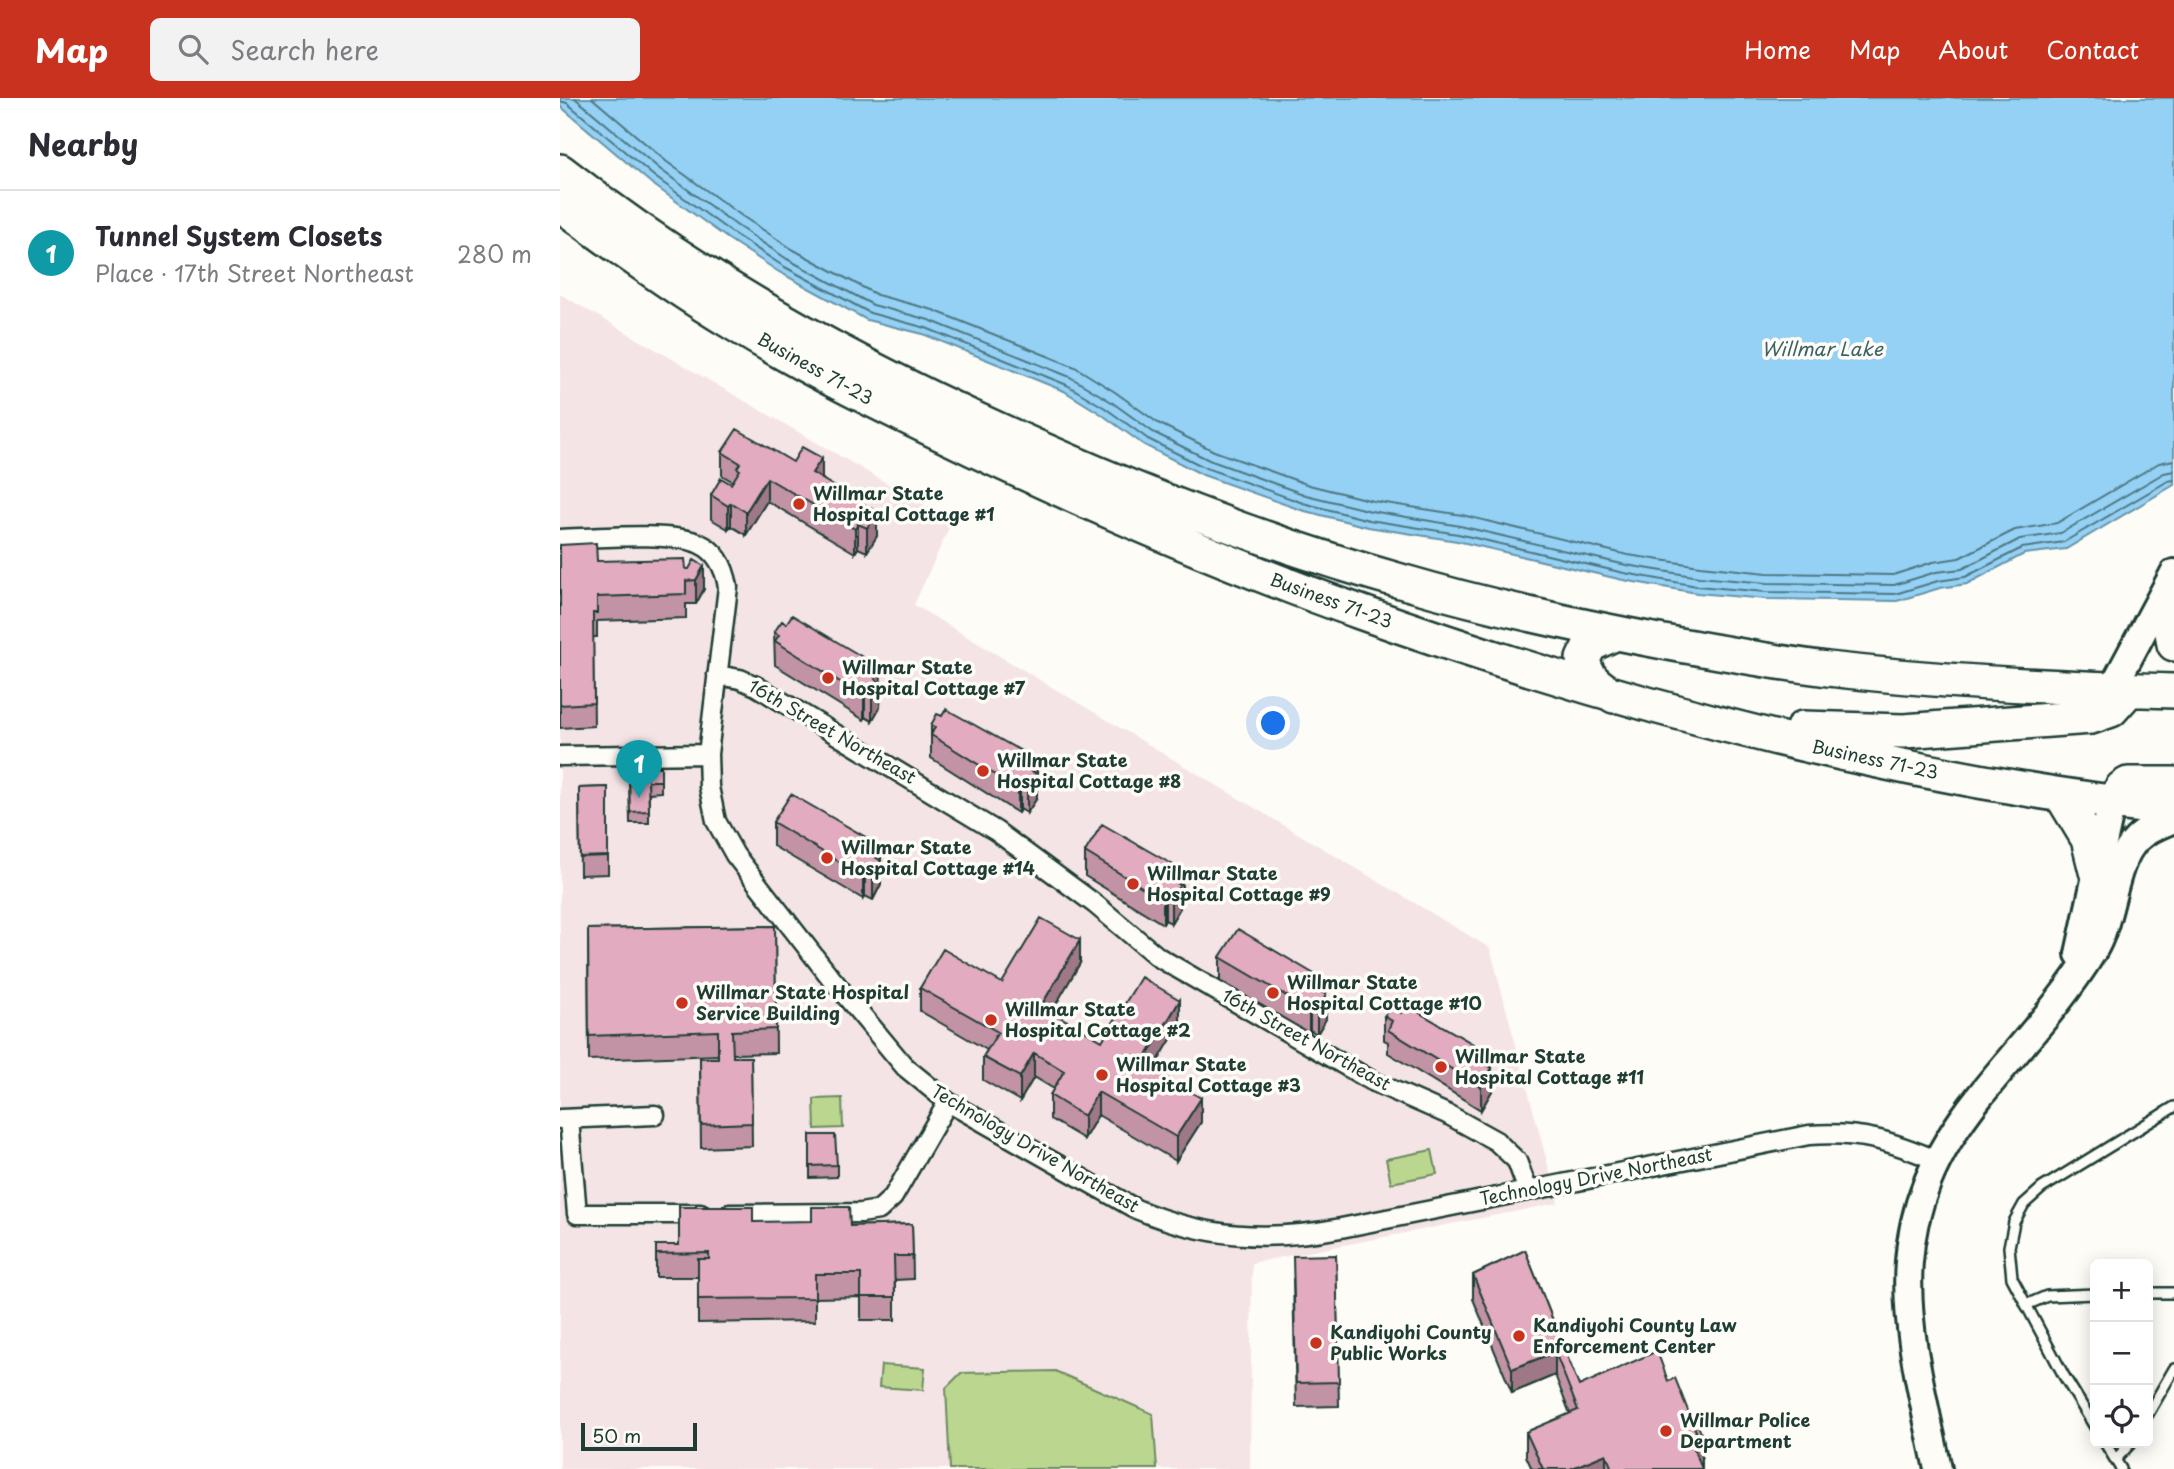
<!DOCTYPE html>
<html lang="en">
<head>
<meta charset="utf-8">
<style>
	body { margin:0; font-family:"Playpen Sans",sans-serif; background:#f2f2f3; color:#2b2b33 }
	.controls { position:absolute; right:21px; bottom:21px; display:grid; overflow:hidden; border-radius:10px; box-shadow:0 4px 18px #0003 }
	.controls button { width:63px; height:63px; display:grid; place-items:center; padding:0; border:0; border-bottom:2px solid #e1e1e2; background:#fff; color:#2b2b33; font:35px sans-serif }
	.scale { position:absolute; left:21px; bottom:18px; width:116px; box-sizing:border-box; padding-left:7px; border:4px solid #1f3d34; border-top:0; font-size:19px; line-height:24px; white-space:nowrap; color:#1f3d34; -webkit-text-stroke:5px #fdfcf7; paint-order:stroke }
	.you { position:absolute; left:714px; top:626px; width:24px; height:24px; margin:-18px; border:5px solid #fff; border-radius:50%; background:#1a73e8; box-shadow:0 0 0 10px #1a73e833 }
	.badge { display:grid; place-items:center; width:46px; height:46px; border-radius:50%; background:#c8321e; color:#fff; font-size:23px; font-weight:700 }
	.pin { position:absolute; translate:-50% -58px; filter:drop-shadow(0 2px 4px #0008) }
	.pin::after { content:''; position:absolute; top:37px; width:24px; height:21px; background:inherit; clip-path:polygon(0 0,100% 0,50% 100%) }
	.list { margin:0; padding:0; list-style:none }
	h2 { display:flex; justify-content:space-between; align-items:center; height:91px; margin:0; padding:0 28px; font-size:30px }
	h2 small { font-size:23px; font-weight:400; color:#7c7c81 }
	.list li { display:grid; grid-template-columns:46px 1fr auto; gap:21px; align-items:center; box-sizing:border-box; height:126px; padding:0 28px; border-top:2px solid #e1e1e2 }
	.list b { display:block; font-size:26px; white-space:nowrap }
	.list p { margin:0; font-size:23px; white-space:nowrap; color:#7c7c81 }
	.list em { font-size:23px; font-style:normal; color:#7c7c81 }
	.icon { flex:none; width:38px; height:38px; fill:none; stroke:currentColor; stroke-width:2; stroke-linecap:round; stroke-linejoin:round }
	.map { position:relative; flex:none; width:1614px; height:1371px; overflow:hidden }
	header { display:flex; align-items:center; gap:42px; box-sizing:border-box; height:98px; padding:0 35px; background:#c8321e; color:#fff }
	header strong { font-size:33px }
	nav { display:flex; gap:38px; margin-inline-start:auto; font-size:24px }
	.search { width:490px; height:63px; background:#f2f2f3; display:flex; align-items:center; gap:18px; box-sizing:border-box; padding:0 24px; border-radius:10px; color:#7c7c81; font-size:26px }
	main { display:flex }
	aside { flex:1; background:#fff }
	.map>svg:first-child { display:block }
	.built { fill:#f5e4e6 }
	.green { fill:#bbd78f; stroke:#6d8a62; stroke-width:2 }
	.water { fill:#95d0f5; stroke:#6695a8; stroke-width:2 }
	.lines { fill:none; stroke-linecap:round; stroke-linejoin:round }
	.shore { stroke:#4e7881; stroke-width:2 }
	.lane-casing { stroke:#1f3d34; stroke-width:14 }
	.street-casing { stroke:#1f3d34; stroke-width:23 }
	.secondary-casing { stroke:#1f3d34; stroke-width:32 }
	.highway-casing { stroke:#1f3d34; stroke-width:38 }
	.lane { stroke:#fdfcf7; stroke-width:9 }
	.street { stroke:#fdfcf7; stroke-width:18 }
	.secondary { stroke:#fdfcf7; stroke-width:26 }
	.highway { stroke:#fdfcf7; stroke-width:33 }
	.wall { fill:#c293a5; stroke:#1f3d34; stroke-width:2 }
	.shaded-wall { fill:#9e7886; stroke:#1f3d34; stroke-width:2 }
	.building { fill:#e2abc0; stroke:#1f3d34; stroke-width:2 }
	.poi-dot { fill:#c8321e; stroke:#fdfcf7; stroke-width:2.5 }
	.labels { text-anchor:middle; stroke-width:7; stroke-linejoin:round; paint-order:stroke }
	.street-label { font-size:18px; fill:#1f3d34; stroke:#fdfcf7 }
	.poi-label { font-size:18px; font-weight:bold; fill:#1f3d34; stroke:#fdfcf7; text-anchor:start }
	.water-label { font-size:19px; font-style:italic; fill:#3c6264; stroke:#fdfcf7 }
</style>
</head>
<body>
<header>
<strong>Map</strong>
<div class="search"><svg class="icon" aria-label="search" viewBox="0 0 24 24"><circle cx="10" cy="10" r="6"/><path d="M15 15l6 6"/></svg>Search here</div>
<nav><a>Home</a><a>Map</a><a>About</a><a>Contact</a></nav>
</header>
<main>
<aside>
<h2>Nearby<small></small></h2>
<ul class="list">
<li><span class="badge" style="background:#0f9aa8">1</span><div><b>Tunnel System Closets</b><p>Place · 17th Street Northeast</p></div><em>280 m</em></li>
</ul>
</aside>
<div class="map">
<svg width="1614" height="1371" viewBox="0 0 1614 1371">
	<rect width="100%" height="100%" fill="#fdfcf7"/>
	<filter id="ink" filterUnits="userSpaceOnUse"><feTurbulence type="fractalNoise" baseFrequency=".0143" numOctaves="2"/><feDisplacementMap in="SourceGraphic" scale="14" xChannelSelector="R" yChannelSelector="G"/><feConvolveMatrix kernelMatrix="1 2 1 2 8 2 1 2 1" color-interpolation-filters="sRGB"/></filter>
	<g filter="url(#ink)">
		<path class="built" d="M0 196 392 423 354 507 930 850 998 1105 692 1165 690 1371H0Z"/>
		<path class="green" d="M282 1000 283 1030 255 1031 254 1001Z
			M872 1052 877 1076 831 1085 826 1061Z
			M321 1267 365 1270 363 1292 319 1289Z
			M495 1273 593 1316 597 1371H390L386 1290 401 1275Z"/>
		<path class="water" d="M0 0H1614V387L1506 451 1464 456 1407 486 1380 490 1337 503 1206 501 1137 495 1063 482 897 443 808 429 741 412 643 377 584 347 541 316 504 293 363 236 307 222 219 174 167 140 91 85 0 8Z"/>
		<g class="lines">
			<path class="shore" d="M15 0 101 72 176 127 227 161 313 207 369 222 510 279 550 303 593 334 649 362 746 397 811 413 900 428 1066 467 1139 479 1207 485 1334 487 1376 474 1402 471 1460 441 1501 435 1604 375 1614 373
				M32 0 107 64 182 118 232 151 317 197 373 212 515 269 555 294 598 325 654 353 749 387 813 403 902 417 1068 457 1140 468 1207 475 1333 477 1373 464 1399 460 1455 432 1497 425 1599 365 1614 362
				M0 3 7 5 95 79 171 134 223 168 310 215 366 230 507 287 545 310 588 341 646 370 743 405 809 422 898 436 1064 475 1137 488 1206 494 1335 496 1378 483 1405 479 1462 450 1504 444 1608 383 1614 382"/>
			<defs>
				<path id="lane" d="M1588 1195H1614
					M1466 1207 1487 1198 1535 1196
					M1588 1316 1614 1271
					M1535 1329 1504 1278 1452 1180 1449 1149 1454 1124 1464 1106 1482 1090 1614 1009
					M1545 1345 1561 1371
					M1555 1362 1571 1345"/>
				<path id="street" d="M0 441C33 440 113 433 140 446 158 454 165 471 168 489L148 656 149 689 156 723 175 757 271 880 345 969 388 1004 576 1111C646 1140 707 1144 781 1130L1249 1037C1300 1033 1331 1043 1378 1063
					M157 577 180 581 196 588 436 733 535 806 598 859 812 983 887 1016 936 1043 957 1063 968 1093
					M0 658 148 656
					M0 1021 95 1017
					M9 1021 17 1116H141
					M169 1116 301 1115 319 1112 333 1099 388 1004"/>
				<path id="secondary" d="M1552 591 1614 475
					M1519 856 1552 704
					M1378 1371C1347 1225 1316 1128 1419 999 1457 951 1501 906 1533 853 1553 821 1552 765 1577 741 1587 731 1602 726 1614 721"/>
				<path id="highway" d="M0 73C134 178 284 262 439 332 570 392 705 445 844 484 933 510 1023 529 1114 546 1166 555 1217 565 1268 571 1383 584 1499 590 1614 593
					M0 106C56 148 113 189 173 225 250 273 331 312 413 351 540 411 668 467 800 514 1063 608 1335 680 1614 712
					M1609 516 1614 546
					M1054 598C1038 588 1026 580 1023 561L1030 547 1056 535
					M1243 630 1344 633 1531 619 1551 612 1569 592
					M1502 698 1528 741 1536 773
					M1552 704 1562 690 1568 686H1614"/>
			</defs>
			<use href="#lane" class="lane-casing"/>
			<use href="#street" class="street-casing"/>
			<use href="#secondary" class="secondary-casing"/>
			<use href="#highway" class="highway-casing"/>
			<use href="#lane" class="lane"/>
			<use href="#street" class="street"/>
			<use href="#secondary" class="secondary"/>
			<use href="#highway" class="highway"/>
		</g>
		<path class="wall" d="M162 354 233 364 262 380 317 438 307 454 298 450 295 455 207 403 186 437 171 428 168 431 151 421V397L171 386 173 384 162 377Z
			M0 447 37 463 126 471 144 491 136 506H126V520L37 523V539H33L34 628 0 630Z
			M214 534 321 593 320 609 312 623 305 619 304 622 215 567Z
			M371 627 477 662V700L467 715 460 711 458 715 371 660Z
			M101 669V694L89 695V725H70L69 674Z
			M48 689V776L20 777 19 690Z
			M213 724 321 748V786L313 802 305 798 303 801 213 748Z
			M525 754 622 795 620 798V810L611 825 605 822 603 826 525 778Z
			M215 828 216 955 173 956V959H191L192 1048 141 1050 140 960H158V957L29 962 28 831Z
			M660 859 766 883V921L757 936 750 932 749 935 660 883Z
			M520 865 491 914 542 943 620 926 592 972 641 1024 616 1063 538 1017 524 1041 490 1021V997L494 991 474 979 460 1003 423 982V959L427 952 360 913V890L442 885Z
			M841 915 932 957V993L921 1012 828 955V944L824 942V918Z
			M250 1037 277 1067V1079L250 1080Z
			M193 1124 290 1128 352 1126 353 1181 335 1182V1222H301V1199L255 1200V1223L138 1225V1179H96V1147H119Z
			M965 1152 1019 1288 1108 1283 1131 1321 1141 1341H1139L1142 1348V1371H972L966 1358V1334L1010 1316 995 1277 952 1295 913 1201V1177Z
			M776 1157 779 1308 736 1309 733 1181Z"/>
		<path class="shaded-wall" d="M262 360V383L252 375Z
			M207 380V403L186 437V414Z
			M171 405V428L168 431V408Z
			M317 414V438L307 454V430Z
			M298 426V450L295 455V431Z
			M144 468V491L136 506V482Z
			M321 570 320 609 312 623V599L315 581Z
			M305 596V619L304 622V599Z
			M477 662V700L467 715V692L471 673Z
			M460 688V711L458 715V691Z
			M321 748V786L313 802V778L315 759Z
			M622 772V795L620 798V810L611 825V801L615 784Z
			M305 774V798L303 801V778Z
			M605 798V822L603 826V802Z
			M520 842V865L481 932V908Z
			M766 883V921L757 936V912L760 893Z
			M620 902V926L582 990V966Z
			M750 909V932L749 935V911Z
			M474 955V979L460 1003V979Z
			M932 957V993L921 1012V989L927 967Z
			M538 994V1017L524 1041V1018Z
			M641 1000V1024L616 1063V1039Z
			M995 1254V1277L952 1295V1271Z
			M1142 1348V1371L1134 1351Z
			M1046 1356V1371H1010Z"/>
		<path class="building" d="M177 331 233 364 242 349 262 360 252 375 317 414 307 430 298 426 295 431 207 380 186 414 171 405 168 408 151 397 161 380 171 386 180 372 177 370 180 365 162 354Z
			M36 445 37 463 125 461 126 471H129L134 462 144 468 136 482 126 483V496L37 499V515H33L34 605 0 607V447Z
			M232 517 321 570 315 581 320 585 312 599 305 596 304 599 215 543 219 537 214 534 222 523 226 526Z
			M386 611 477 662 471 673 477 676 467 692 460 688 458 691 371 637 375 629 371 627 377 616 382 618Z
			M76 669H101V683H88L89 713 70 714 69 674H76Z
			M48 689V758L20 759 19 690Z
			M231 696 321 748 315 759 321 763 313 778 305 774 303 778 213 724Z
			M542 726 622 772 615 784 620 787 611 801 605 798 603 802 525 754Z
			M481 820 520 842 481 908 542 943 581 879 620 902 582 966 641 1000 616 1039 538 994 524 1018 490 997 504 973 474 955 460 979 423 959 438 934 360 890 383 851 442 885Z
			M215 828 216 931 172 933 173 959H191L192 1025 141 1027 140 960H158V933L29 938 28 831Z
			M678 831 766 883 760 893 766 897 757 912 750 909 749 911 660 859Z
			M846 907 932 957 927 967 932 970 921 989 828 932 832 923 824 918 831 909 841 915Z
			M250 1037H275L277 1067 250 1068Z
			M119 1109H193V1124L252 1123V1109H289L290 1128 352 1126 353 1158H334L335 1199H301V1176H255V1200L138 1201V1161H149V1155L96 1156V1147H119Z
			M965 1152 1019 1288 1097 1253 1108 1283 1115 1280 1142 1348 1134 1351 1142 1371H1052L1046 1356 1010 1371H983L966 1334 1018 1312 995 1254 952 1271 913 1177Z
			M776 1157 779 1284 736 1285 733 1158Z
			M1135 1320 1141 1335 1137 1336 1131 1321Z"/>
	</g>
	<g class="poi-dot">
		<circle cx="239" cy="406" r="7"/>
		<circle cx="268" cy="580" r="7"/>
		<circle cx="423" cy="673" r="7"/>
		<circle cx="267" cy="760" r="7"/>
		<circle cx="573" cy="786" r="7"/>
		<circle cx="713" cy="895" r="7"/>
		<circle cx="122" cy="905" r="7"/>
		<circle cx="431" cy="922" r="7"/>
		<circle cx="881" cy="969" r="7"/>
		<circle cx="542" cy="977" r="7"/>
		<circle cx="959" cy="1238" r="7"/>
		<circle cx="756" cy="1245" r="7"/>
		<circle cx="1106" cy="1333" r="7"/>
	</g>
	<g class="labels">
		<g class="street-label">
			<text transform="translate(255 271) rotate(29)" y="6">Business 71-23</text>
			<text transform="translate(771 503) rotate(20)" y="6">Business 71-23</text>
			<text transform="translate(272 634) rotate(30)" y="6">16th Street Northeast</text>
			<text transform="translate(1315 662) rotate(12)" y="6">Business 71-23</text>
			<text transform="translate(746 942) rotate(29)" y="6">16th Street Northeast</text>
			<text transform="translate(475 1051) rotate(30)" y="6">Technology Drive Northeast</text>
			<text transform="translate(1036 1079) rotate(-11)" y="6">Technology Drive Northeast</text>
		</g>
		<g class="poi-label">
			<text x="253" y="402">Willmar State<tspan x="253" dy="21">Hospital Cottage #1</tspan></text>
			<text x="282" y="576">Willmar State<tspan x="282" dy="21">Hospital Cottage #7</tspan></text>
			<text x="437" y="669">Willmar State<tspan x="437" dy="21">Hospital Cottage #8</tspan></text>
			<text x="281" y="756">Willmar State<tspan x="281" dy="21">Hospital Cottage #14</tspan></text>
			<text x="587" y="782">Willmar State<tspan x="587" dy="21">Hospital Cottage #9</tspan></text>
			<text x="727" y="891">Willmar State<tspan x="727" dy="21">Hospital Cottage #10</tspan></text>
			<text x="136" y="901">Willmar State Hospital<tspan x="136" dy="21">Service Building</tspan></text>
			<text x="445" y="918">Willmar State<tspan x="445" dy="21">Hospital Cottage #2</tspan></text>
			<text x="895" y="965">Willmar State<tspan x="895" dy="21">Hospital Cottage #11</tspan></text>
			<text x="556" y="973">Willmar State<tspan x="556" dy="21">Hospital Cottage #3</tspan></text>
			<text x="973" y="1234">Kandiyohi County Law<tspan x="973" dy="21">Enforcement Center</tspan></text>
			<text x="770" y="1241">Kandiyohi County<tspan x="770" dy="21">Public Works</tspan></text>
			<text x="1120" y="1329">Willmar Police<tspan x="1120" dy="21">Department</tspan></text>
		</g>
		<g class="water-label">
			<text x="1262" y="258">Willmar Lake</text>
		</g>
	</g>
</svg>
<div class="controls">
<button>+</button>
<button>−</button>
<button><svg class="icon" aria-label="locate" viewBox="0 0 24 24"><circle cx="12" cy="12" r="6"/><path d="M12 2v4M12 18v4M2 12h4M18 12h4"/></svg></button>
</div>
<div class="scale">50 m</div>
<div class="you"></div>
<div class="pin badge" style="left:79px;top:700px;background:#0f9aa8">1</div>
</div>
</main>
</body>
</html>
